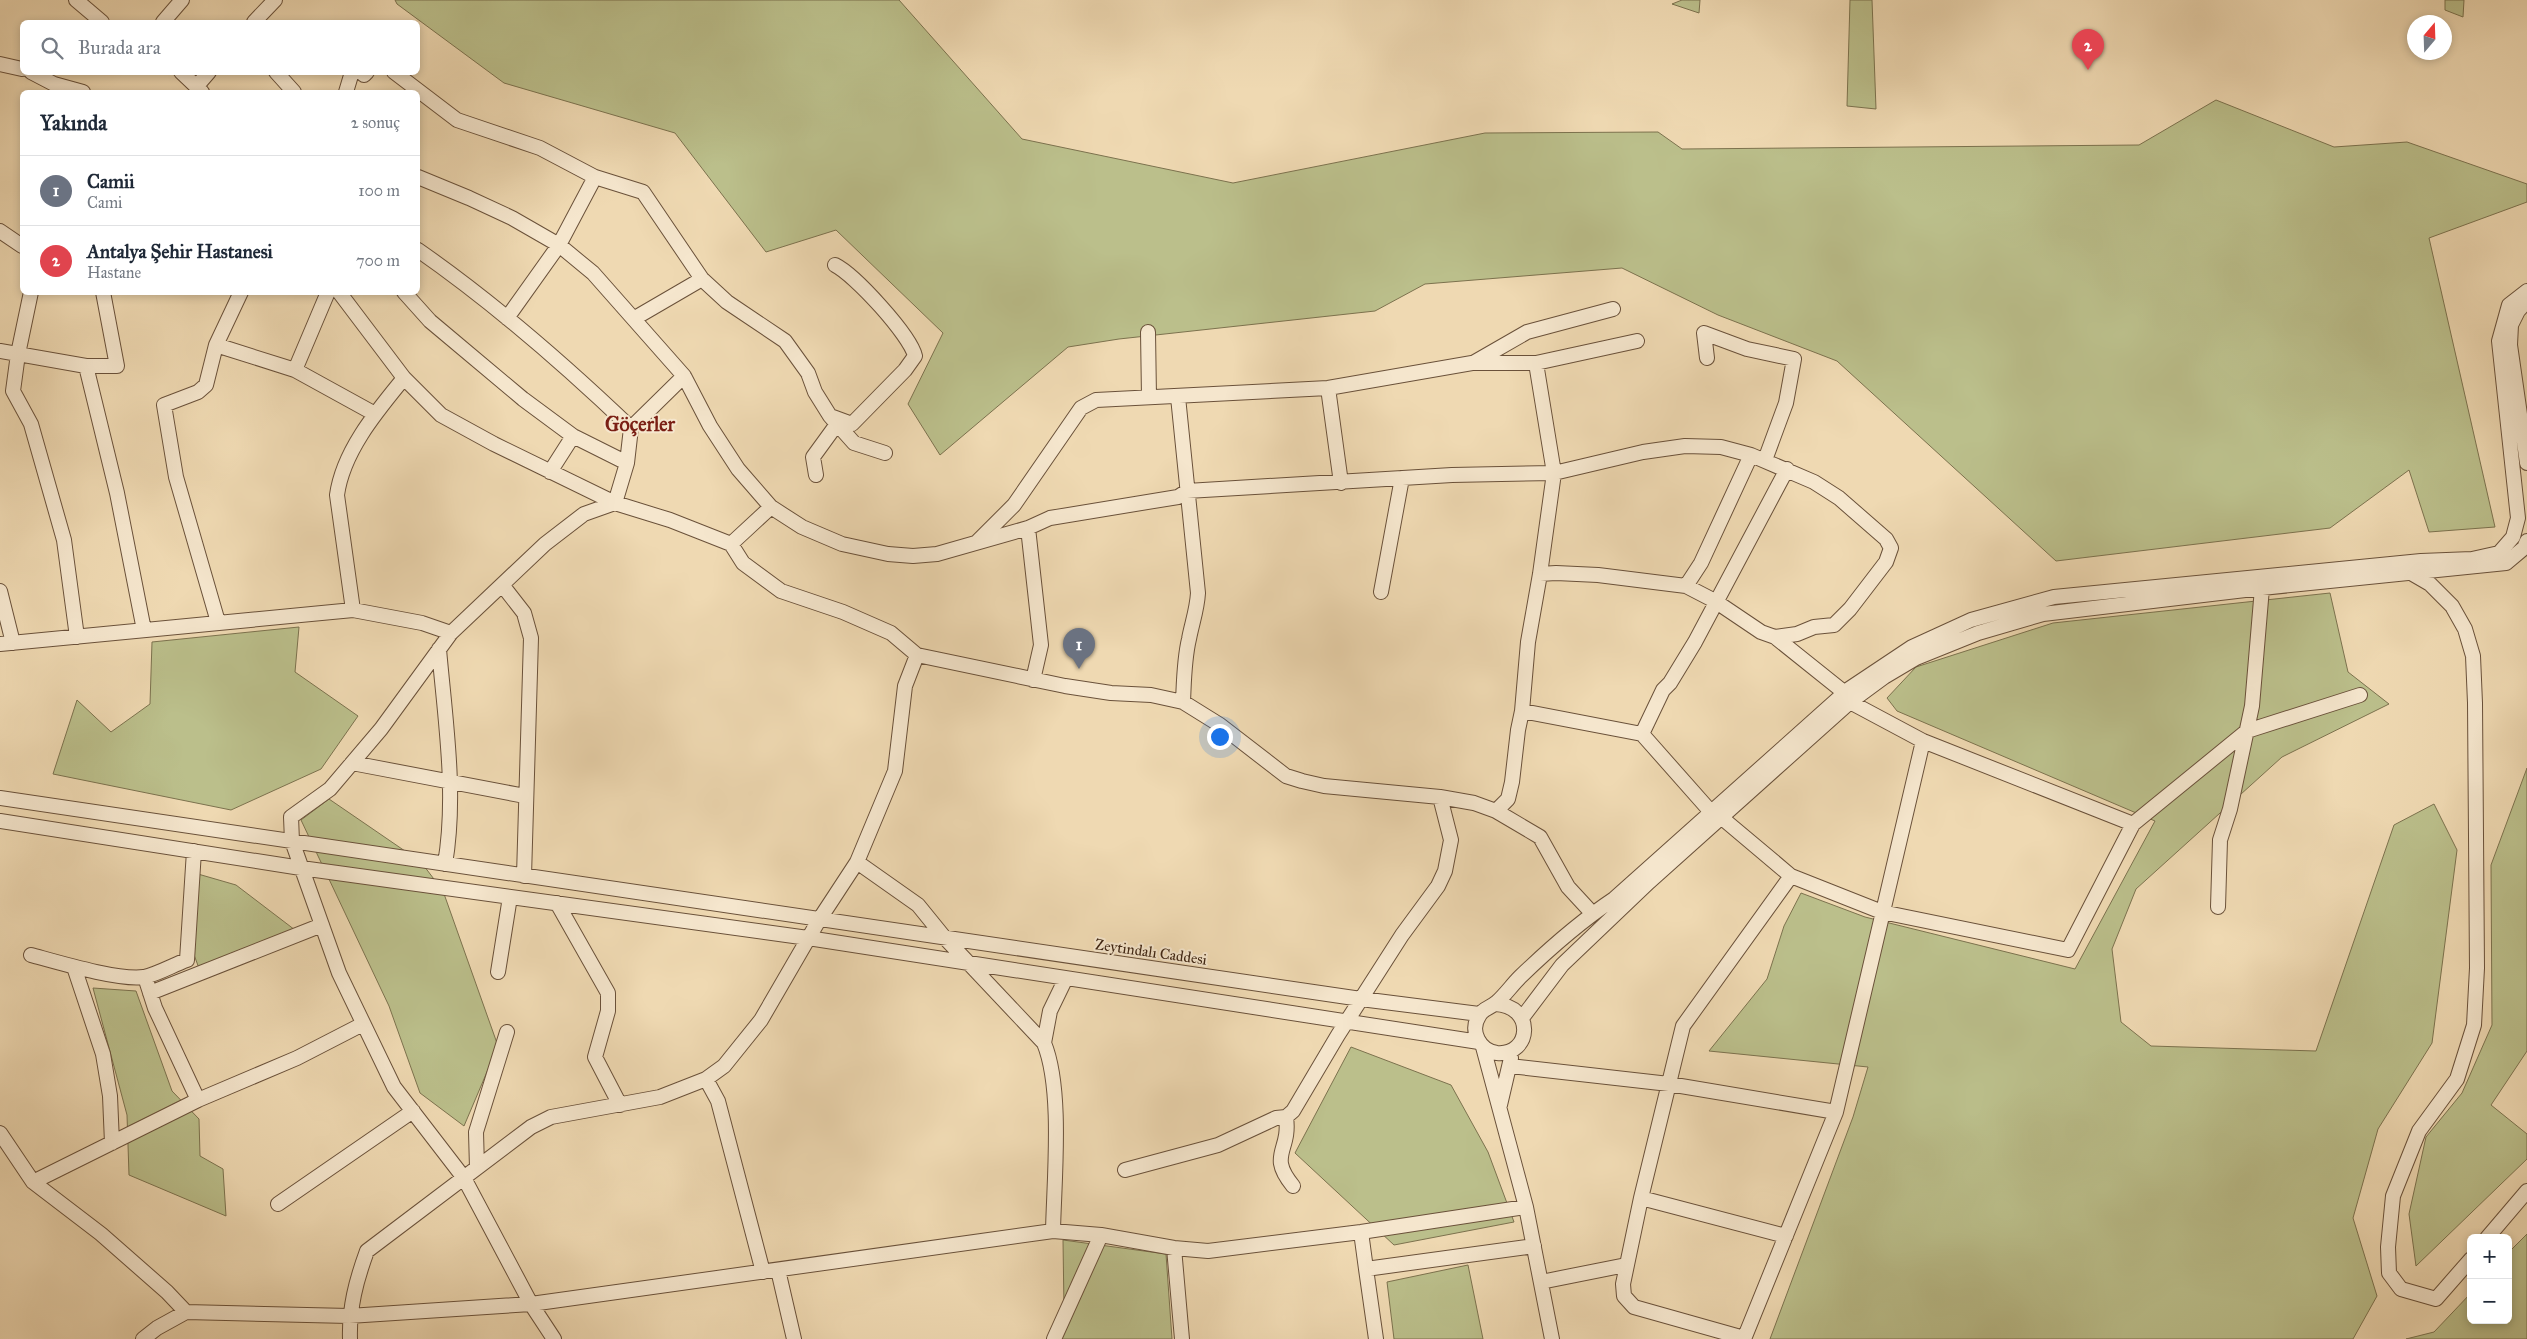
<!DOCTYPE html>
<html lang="tr">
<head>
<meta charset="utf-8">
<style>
	body { margin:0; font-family:"IM FELL Great Primer",serif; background:#f6f6f7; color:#1f2937 }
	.controls { position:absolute; right:15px; bottom:15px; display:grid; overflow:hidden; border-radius:8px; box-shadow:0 2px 8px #0003 }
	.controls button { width:45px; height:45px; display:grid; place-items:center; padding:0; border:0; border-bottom:1px solid #e0e1e3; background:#fff; color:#1f2937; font:25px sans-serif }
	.compass { position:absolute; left:2407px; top:15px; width:45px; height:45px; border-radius:50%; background:#fff; box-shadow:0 2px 8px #0003; rotate:19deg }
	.you { position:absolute; left:1219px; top:736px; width:18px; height:18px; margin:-12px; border:4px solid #fff; border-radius:50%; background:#1a73e8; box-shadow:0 0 0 8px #1a73e833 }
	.badge { display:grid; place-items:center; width:32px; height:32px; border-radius:50%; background:#db2777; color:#fff; font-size:16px; font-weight:700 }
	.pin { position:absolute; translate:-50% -41px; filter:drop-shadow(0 1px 2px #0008) }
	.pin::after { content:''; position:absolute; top:26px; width:18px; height:15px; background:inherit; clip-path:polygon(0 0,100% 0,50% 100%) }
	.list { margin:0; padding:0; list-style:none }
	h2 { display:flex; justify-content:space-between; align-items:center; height:65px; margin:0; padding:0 20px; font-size:21px }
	h2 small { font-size:16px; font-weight:400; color:#747a83 }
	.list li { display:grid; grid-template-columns:32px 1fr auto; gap:15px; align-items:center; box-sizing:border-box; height:70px; padding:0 20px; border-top:1px solid #e0e1e3 }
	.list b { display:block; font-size:19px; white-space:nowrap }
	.list p { margin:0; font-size:16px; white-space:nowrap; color:#747a83 }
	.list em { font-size:16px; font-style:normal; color:#747a83 }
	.icon { flex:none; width:28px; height:28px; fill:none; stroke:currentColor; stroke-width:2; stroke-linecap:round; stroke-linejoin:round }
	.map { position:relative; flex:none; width:2527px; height:1339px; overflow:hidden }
	.search { position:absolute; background:#fff; box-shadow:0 2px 8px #0003; left:20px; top:20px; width:400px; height:55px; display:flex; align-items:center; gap:12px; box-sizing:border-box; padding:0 18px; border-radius:8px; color:#747a83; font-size:19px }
	.panel { position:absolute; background:#fff; box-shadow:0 2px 8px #0003; left:20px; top:90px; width:400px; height:205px; border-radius:8px }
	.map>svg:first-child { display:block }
	.green { fill:#bbbf8b; stroke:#7c724e }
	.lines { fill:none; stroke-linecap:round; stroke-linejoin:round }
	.minor-casing { stroke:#6a513a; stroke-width:16 }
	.minor { stroke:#f5e6cd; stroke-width:14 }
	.labels { text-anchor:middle; stroke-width:4; stroke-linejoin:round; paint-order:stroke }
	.street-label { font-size:15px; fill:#3d2412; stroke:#f5e6cd }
	.district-label { font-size:20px; font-weight:bold; fill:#7a1f14; stroke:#f5e6cd }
</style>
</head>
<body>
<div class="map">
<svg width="2527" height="1339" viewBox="0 0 2527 1339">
	<rect width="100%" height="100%" fill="#efd9b2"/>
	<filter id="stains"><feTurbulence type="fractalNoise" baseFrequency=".004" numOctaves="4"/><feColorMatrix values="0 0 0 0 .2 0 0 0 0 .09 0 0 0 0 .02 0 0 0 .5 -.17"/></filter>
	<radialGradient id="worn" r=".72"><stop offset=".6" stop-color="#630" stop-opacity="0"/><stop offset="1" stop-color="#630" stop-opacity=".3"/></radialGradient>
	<path class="green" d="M395 0H899L1022 139 1233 183 1485 133 1658 132 1682 149 2139 145 2216 100 2334 147 2407 142 2527 184V202L2429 238 2495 527 2429 532 2409 470 2330 528 2056 561 1837 361 1718 315 1622 268 1425 284 1375 311 1119 339 1068 347 940 455 908 404 943 333 836 230 766 252 675 133 504 83 397 4Z
		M1682 0H1700L1699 13 1672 4Z
		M1850 0H1872L1876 109 1847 106Z
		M2445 0H2464L2463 17 2445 10Z
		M2330 593 2348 672 2389 704 2282 757 2136 889 2112 949 2121 1022 2151 1046 2316 1051 2394 825 2434 804 2457 850 2432 1043 2378 1129 2353 1218 2377 1296 2353 1339H1770L1853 1117 1868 1067 1709 1051 1767 979 1784 926 1801 893 1865 917 2075 969 2155 821 1897 711 1887 698 1916 667 2053 623Z
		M299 627 295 672 358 716 321 769 231 810 53 774 77 700 111 732 150 704 152 642Z
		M2527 768V1051L2491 1105 2527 1134V1159L2416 1266 2409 1214 2426 1137 2462 1093 2492 1025 2491 865Z
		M329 799 421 862 443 891 498 1046 464 1126 420 1093 389 1006 301 820Z
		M198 874 236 885 295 930 200 971 190 944Z
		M93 988 136 991 172 1091 199 1119 200 1156 223 1169 226 1216 129 1175 127 1115Z
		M1351 1047 1451 1085 1488 1152 1514 1222 1394 1245 1295 1153Z
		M2527 1234V1339H2406L2434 1332 2471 1293V1320H2508V1253Z
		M1063 1240 1166 1254 1172 1339H1059L1064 1309Z
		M1468 1265 1483 1339H1394L1387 1282Z"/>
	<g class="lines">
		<defs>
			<path id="minor" d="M76 0 102 22
				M163 22 182 0
				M254 22 275 0
				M0 64 22 69
				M31 72 54 84 83 92
				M181 72 202 92
				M276 72 294 92
				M361 72 364 75 367 72
				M394 72 457 120 540 148 595 177 643 192 702 279 727 302 785 341 808 373 815 392 830 416 854 443 885 453
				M196 87 209 72
				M346 92 352 72
				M418 177 469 198 512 218 559 245 593 273 684 376 710 426 738 469 771 507 802 527 842 544 888 554 913 556 937 554 1028 528 1050 518 1178 497 1187 491 1452 475 1554 473 1643 452 1685 446 1721 447 1751 455 1814 482 1839 498 1886 539 1891 548 1886 562 1850 609 1834 625 1814 627 1797 634 1775 637 1761 632 1715 601 1686 586 1598 575 1556 573 1540 574
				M0 231 22 246
				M418 250C494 303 564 364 631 428
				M31 292 18 354 13 391 31 424 64 540 77 637
				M339 292 404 378 441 415 494 444 615 503 670 520 731 544 743 563 781 591 843 612 891 633 917 655 1065 686 1111 693 1151 695 1183 702 1220 725 1286 776 1302 781 1324 786 1440 797 1474 803 1496 811 1540 837 1568 887 1592 913
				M404 292 430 321 523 399 573 436 627 463
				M2527 301 2518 311 2511 325 2510 345 2527 463
				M507 318 559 245 595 177
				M635 318 702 279
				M1148 332 1149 397
				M216 345 295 370 375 414
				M0 351 86 366H117L103 292
				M1707 358 1704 333 1747 349 1794 359 1786 403 1765 460
				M1473 363 1527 332 1613 309
				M86 366 117 493 144 630
				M295 370 328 292
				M1328 388 1341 483
				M1178 397 1198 593C1197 610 1192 623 1189 639 1184 660 1184 681 1183 702
				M833 417 852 424 905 370 915 356C910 335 855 275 835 265
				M550 472 573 436
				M816 475 813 457 837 424
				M1028 528 1041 645 1033 680
				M978 541 1014 505 1081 408 1096 400 1328 388 1472 363H1536L1637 341
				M731 544 771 507
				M2411 573 2430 584 2452 606 2465 629 2473 656 2475 703 2477 968 2474 1025 2457 1079 2419 1131 2393 1196 2388 1247 2389 1273 2401 1289 2436 1299 2471 1259
				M503 586 524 613 531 638 524 876
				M1686 586 1701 563 1751 455
				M0 591 13 643
				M1381 592 1402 478
				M353 610 337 495C343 451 377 411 404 378
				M218 622 176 477 164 405 198 392 206 385 216 345 241 292
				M1775 637 1845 693
				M0 644 353 610 422 623 451 633
				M439 649C445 719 457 794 445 864
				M1850 702 1923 741 2133 824 2247 731 2360 695
				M1522 711 1642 734 1711 812
				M1642 734 1663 690 1670 683 1695 642 1787 469
				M352 763 525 796
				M0 798 1361 999 1479 1014
				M1496 811 1508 799 1512 782 1518 730 1522 711 1528 642 1540 574 1554 473 1536 363
				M1722 818 1791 876 1683 1026 1641 1198 1623 1284 1624 1296 1634 1307 1744 1338
				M0 821 301 868 808 938 1479 1042
				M857 862 918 905 944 937 1044 1043C1063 1089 1054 1180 1053 1231
				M1791 876 1882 912 2068 950 2133 824
				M557 903 608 993V1011L595 1057 620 1105
				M2218 907 2220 840 2230 809 2252 706 2262 588
				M31 955C57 962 120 981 144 977 158 974 173 965 187 960L194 851
				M74 967 103 1054 110 1096 112 1143
				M498 972 510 897
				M145 977 155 1008 198 1100 297 1058 363 1024
				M150 993 322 925
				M1495 1004C1536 1006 1531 1056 1497 1053 1480 1051 1469 1031 1479 1016 1483 1008 1491 1008 1497 1002 1505 995 1512 985 1520 977 1549 949 1581 921 1614 899L1849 689 1912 647 1971 620 2054 597 2421 561 2472 559 2499 553 2513 537 2518 518 2499 341 2509 305 2527 291
				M1522 1018 1562 965 1649 882 1850 702 1884 677 1916 658 1978 633 2043 614 2262 588 2506 563 2524 548 2527 541
				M1044 1043 1050 1011 1066 978
				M1483 1047 1526 1207 1552 1339
				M1510 1066 1669 1084 1836 1112
				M706 1079 718 1101 763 1272
				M1500 1105 1511 1058
				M1286 1117C1291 1152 1267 1154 1293 1186
				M0 1133 33 1182 101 1234 167 1292 186 1312
				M477 1168 476 1132 507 1032
				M1125 1170 1218 1145 1276 1118 1286 1117 1293 1111 1338 1035 1402 935 1438 886 1445 871 1451 840 1440 797
				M33 1182 198 1100
				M1641 1198 1786 1236
				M278 1204 413 1111
				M1361 1232 1366 1269 1534 1246
				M2487 1238 2527 1191
				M1174 1248 1182 1339
				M1366 1269 1376 1339
				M778 1270 794 1339
				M1541 1282 1626 1265
				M143 1339 157 1328 186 1312 349 1316 531 1304 1053 1231 1101 1235 1174 1248 1208 1251 1361 1232 1526 1207
				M350 1339C349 1308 356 1281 367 1251L531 1127 551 1117 660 1097 706 1079 724 1066 761 1020 819 920 857 862 895 771 905 686 917 655
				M554 1339 531 1304 464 1178 394 1087 339 973 292 841 291 817 330 789 381 729 451 633 545 544 584 514 615 503 627 463 631 428 684 376
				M1054 1339 1101 1235
				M1744 1339 1836 1112 1923 741"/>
		</defs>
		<use href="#minor" class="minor-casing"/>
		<use href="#minor" class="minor"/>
	</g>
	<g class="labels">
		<g class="street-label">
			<text transform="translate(1151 952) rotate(8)" y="5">Zeytindalı Caddesi</text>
		</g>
		<g class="district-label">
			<text x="640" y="431">Göçerler</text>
		</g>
	</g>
	<rect width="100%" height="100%" filter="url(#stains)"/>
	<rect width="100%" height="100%" fill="url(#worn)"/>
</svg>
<div class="controls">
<button>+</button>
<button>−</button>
</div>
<svg class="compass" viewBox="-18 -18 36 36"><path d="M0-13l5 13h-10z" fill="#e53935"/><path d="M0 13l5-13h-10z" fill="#747a83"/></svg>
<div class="you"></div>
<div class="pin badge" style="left:1079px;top:669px;background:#6b7280">1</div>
<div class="pin badge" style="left:2088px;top:70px;background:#e0444e">2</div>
<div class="search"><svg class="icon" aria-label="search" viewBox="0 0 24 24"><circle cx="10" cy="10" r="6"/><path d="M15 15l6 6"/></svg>Burada ara</div>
<section class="panel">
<h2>Yakında<small>2 sonuç</small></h2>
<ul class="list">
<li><span class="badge" style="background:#6b7280">1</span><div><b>Camii</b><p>Cami</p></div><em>100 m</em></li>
<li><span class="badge" style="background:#e0444e">2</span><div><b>Antalya Şehir Hastanesi</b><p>Hastane</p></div><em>700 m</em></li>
</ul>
</section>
</div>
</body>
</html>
